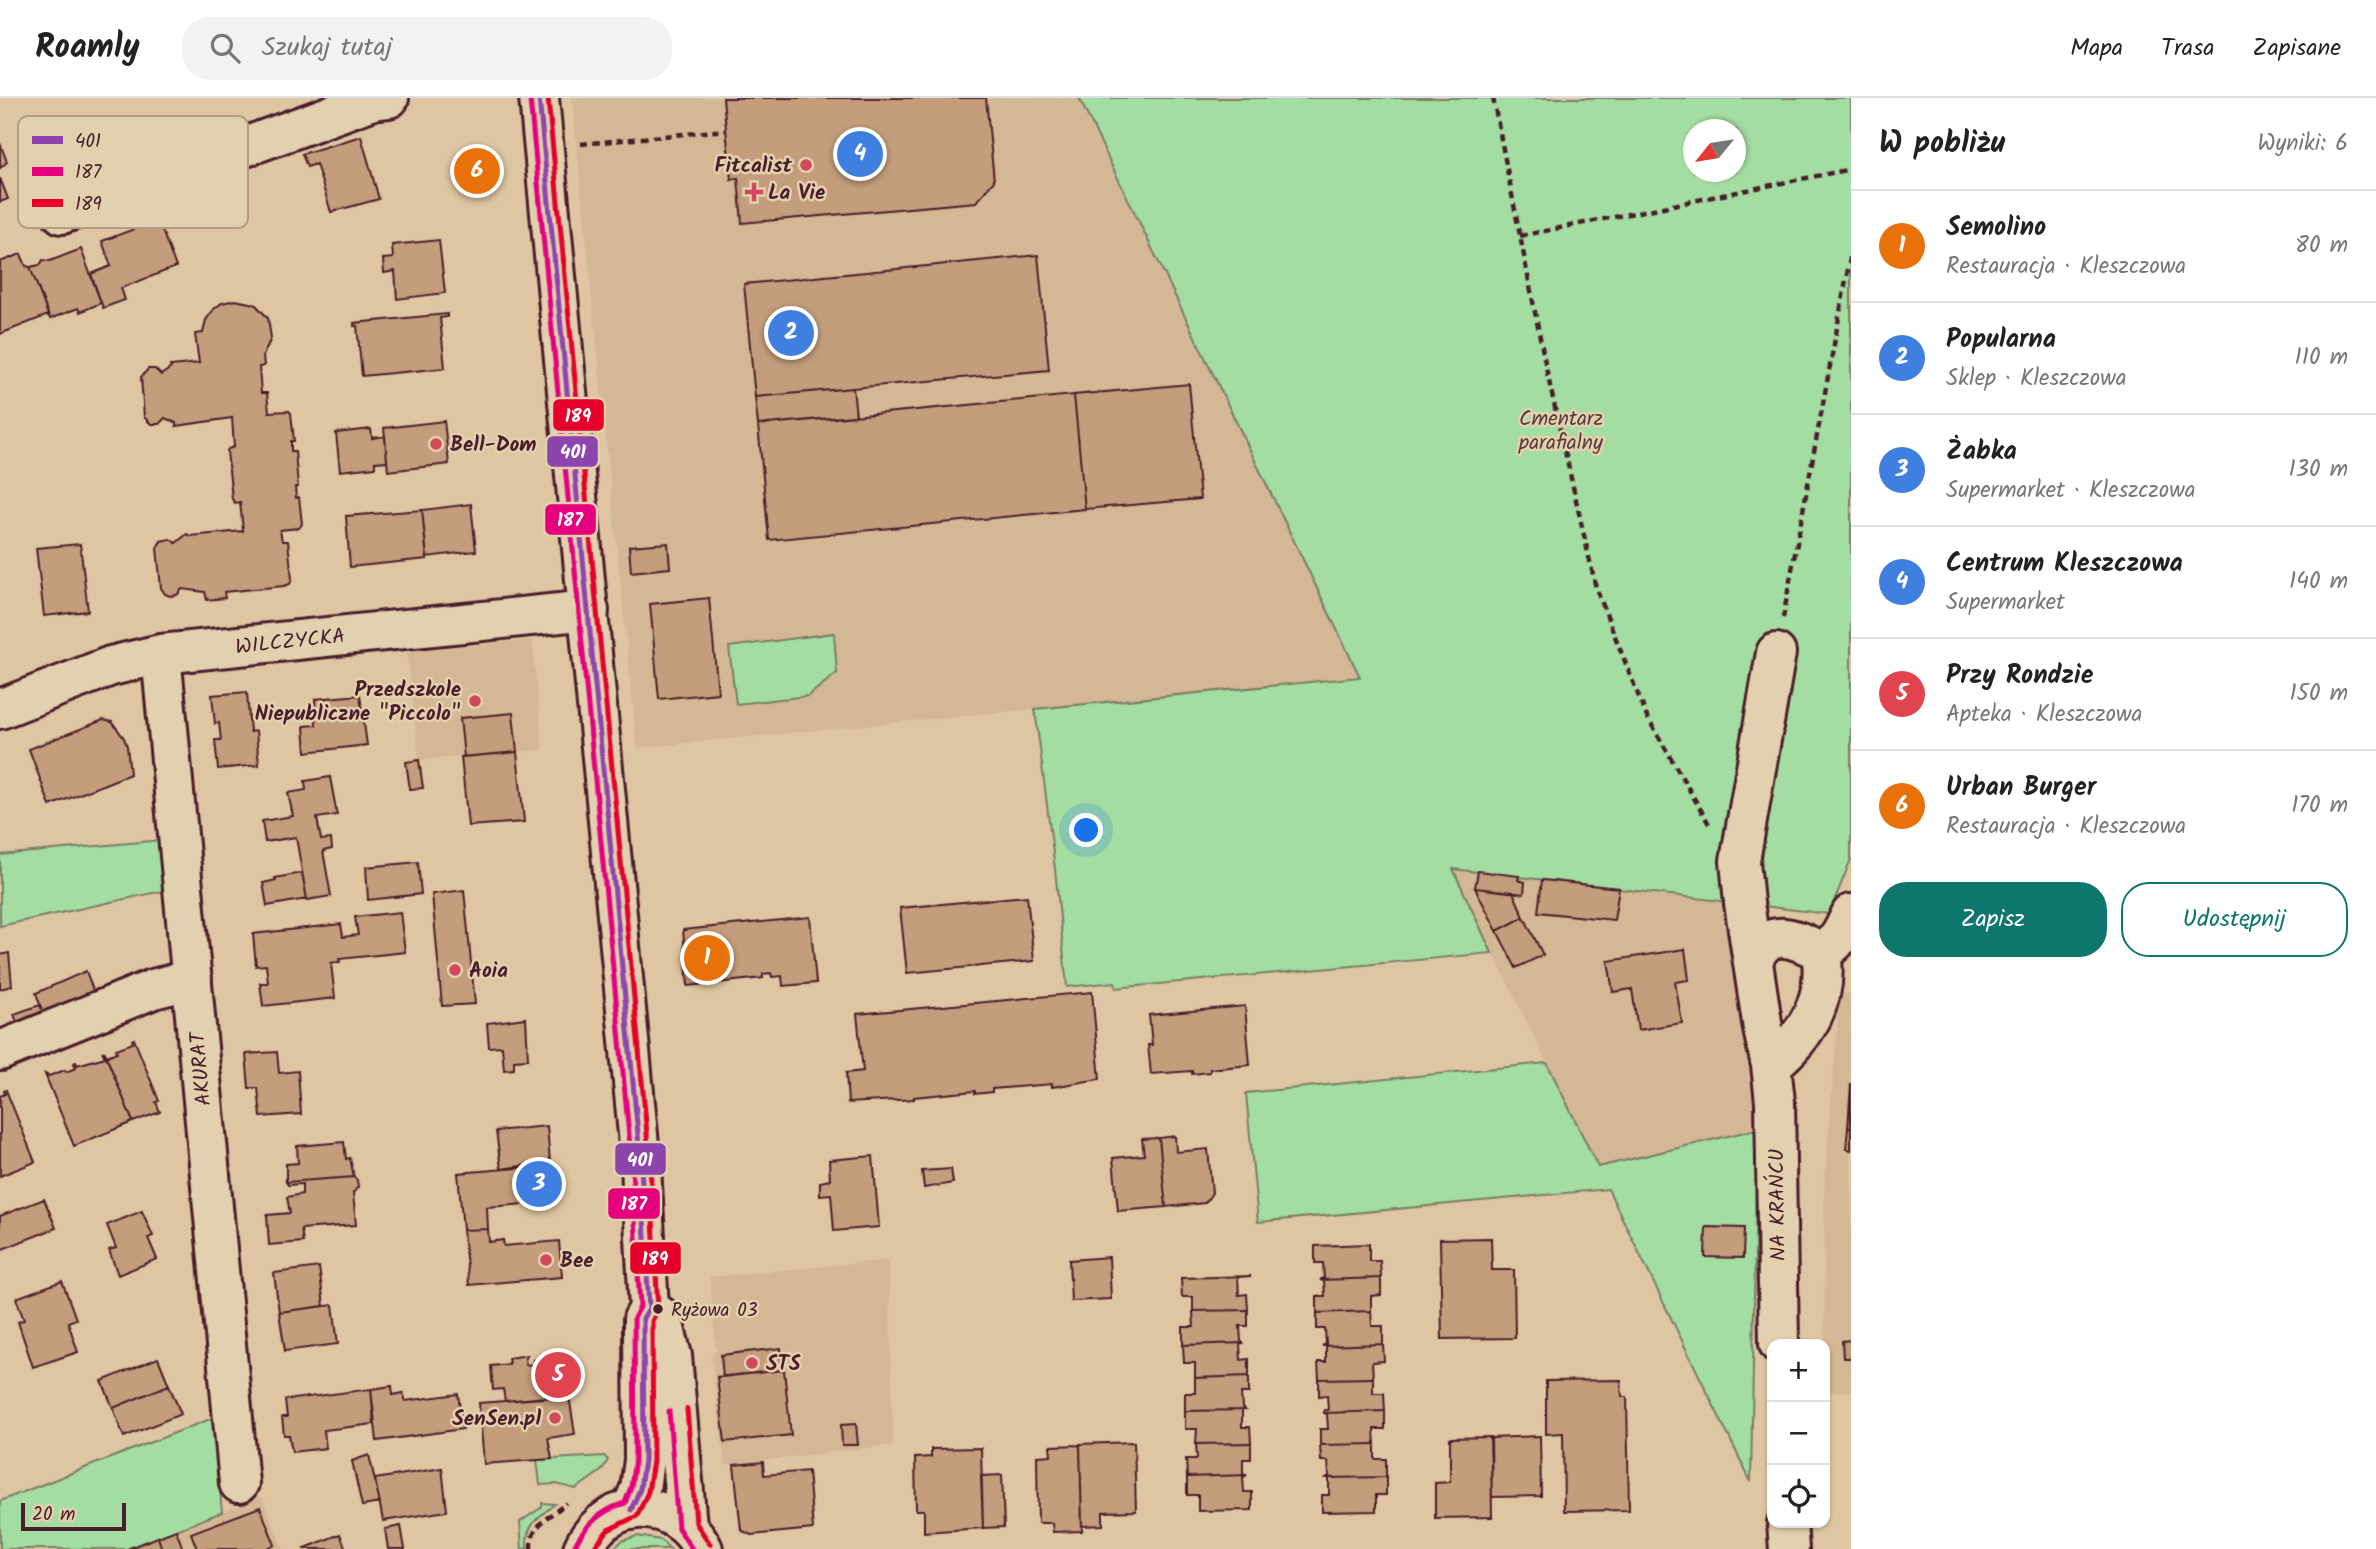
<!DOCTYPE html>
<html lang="pl">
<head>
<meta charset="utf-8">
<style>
	body { margin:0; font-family:Kalam,sans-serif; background:#f2f2f2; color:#222 }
	.controls { position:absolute; right:21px; bottom:21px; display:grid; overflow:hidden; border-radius:14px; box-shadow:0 2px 5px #0004 }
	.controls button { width:63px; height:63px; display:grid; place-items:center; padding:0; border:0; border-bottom:2px solid #e0e0e0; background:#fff; color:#222; font:35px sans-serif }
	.compass { position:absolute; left:1683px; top:21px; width:63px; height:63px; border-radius:50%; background:#fff; box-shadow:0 2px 5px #0004; rotate:240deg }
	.scale { position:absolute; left:21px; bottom:18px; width:105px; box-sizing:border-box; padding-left:7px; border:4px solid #4a1f2b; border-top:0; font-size:19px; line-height:24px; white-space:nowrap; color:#4a1f2b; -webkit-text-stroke:5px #e3d0ae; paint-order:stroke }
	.you { position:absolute; left:1087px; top:733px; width:24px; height:24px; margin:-18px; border:5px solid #fff; border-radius:50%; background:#1a73e8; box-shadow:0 0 0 10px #1a73e833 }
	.badge { display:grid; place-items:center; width:46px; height:46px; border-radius:50%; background:#0f766e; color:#fff; font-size:23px; font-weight:700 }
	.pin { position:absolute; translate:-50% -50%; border:4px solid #fff; box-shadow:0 2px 7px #0006 }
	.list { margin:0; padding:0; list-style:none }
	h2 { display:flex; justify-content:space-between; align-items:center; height:91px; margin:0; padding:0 28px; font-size:30px }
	h2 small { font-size:23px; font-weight:400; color:#767676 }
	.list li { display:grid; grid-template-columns:46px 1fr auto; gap:21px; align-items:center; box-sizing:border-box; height:112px; padding:0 28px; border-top:2px solid #e0e0e0 }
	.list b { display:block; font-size:26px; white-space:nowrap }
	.list p { margin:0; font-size:23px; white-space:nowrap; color:#767676 }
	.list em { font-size:23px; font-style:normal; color:#767676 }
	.actions { display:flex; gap:14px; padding:21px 28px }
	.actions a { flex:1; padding:16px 0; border:2px solid #0f766e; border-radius:28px; text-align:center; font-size:24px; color:#0f766e }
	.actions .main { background:#0f766e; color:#fff }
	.icon { flex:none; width:38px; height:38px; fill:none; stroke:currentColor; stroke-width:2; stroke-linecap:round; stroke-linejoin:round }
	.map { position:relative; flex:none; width:1851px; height:1451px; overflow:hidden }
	header { display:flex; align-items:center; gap:42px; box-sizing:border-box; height:98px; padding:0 35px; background:#fff; border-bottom:2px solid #e0e0e0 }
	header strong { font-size:33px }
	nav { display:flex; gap:38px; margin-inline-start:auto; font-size:24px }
	.search { width:490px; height:63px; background:#f2f2f2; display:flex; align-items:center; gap:18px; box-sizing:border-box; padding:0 24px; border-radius:28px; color:#767676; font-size:26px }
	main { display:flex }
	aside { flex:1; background:#fff }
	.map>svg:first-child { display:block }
	.built { fill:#d4b794 }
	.green { fill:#a4dda2; stroke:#777e66; stroke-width:2; fill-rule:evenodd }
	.building { fill:#c49e7b; stroke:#4a1f2b; stroke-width:2 }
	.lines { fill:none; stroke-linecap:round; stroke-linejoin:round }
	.minor-casing { stroke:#4a1f2b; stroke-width:44 }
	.major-casing { stroke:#4a1f2b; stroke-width:44 }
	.path { stroke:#4a1f2b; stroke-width:4.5; stroke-dasharray:7 5; stroke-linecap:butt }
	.minor { stroke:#e3d0ae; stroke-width:38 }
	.major { stroke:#e3d0ae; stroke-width:38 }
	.bus-1-casing { stroke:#e3d0ae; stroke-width:10 }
	.bus-2-casing { stroke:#e3d0ae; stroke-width:10 }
	.bus-3-casing { stroke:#e3d0ae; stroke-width:10 }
	.bus-1 { stroke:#8e44ad; stroke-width:5 }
	.bus-2 { stroke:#e5007d; stroke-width:5 }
	.bus-3 { stroke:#e4002b; stroke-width:5 }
	.poi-dot { fill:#d1495b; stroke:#e3d0ae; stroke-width:2.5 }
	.bus-dot { fill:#4a1f2b; stroke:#e3d0ae; stroke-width:2.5 }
	.labels { text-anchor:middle; stroke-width:5; stroke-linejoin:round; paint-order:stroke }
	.bus-label { font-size:19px; fill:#4a1f2b; stroke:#e3d0ae; text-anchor:start }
	.poi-label { font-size:21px; font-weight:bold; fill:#4a1f2b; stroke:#e3d0ae; text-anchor:start }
	.park-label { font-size:21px; fill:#583c3d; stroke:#e3d0ae }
	.street-label { font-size:21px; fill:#4a1f2b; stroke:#e3d0ae }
	.key { fill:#e3d0ae; stroke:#b59b87; stroke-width:2 }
	.key-label { font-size:19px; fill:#4a1f2b }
	.line-badge { stroke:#e3d0ae; stroke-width:2.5 }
	.badge-label { font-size:19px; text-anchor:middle; font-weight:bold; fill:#fff }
</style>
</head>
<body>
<header>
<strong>Roamly</strong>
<div class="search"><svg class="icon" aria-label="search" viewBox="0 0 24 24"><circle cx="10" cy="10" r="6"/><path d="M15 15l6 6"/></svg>Szukaj tutaj</div>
<nav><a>Mapa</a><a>Trasa</a><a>Zapisane</a></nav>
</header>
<main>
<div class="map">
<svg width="1851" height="1451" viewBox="0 0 1851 1451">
	<rect width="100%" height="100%" fill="#dfc6a2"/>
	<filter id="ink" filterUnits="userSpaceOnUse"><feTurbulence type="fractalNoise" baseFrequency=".0143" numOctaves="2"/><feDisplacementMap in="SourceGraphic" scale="14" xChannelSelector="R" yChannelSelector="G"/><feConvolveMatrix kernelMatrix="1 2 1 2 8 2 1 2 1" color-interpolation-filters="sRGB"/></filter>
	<g filter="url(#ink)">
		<path class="built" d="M572 0H1079L1360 579 637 650Z
			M532 542 543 652 419 662 407 554Z
			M1452 771 1724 802 1757 1031 1598 1069Z
			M1840 895 1851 896V1293L1825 1294 1824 1092Z
			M889 1162 893 1347 725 1367 711 1258 716 1253 710 1179Z
			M262 1399 283 1451H162L158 1439Z"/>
		<path class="green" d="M1079 0H1851V761L1829 816 1453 771 1492 855 1116 890 1115 884 1067 889 1055 771 1035 611 1360 579ZM1694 32H1736V74H1694Z
			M834 535 837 575 808 598 736 606 729 549Z
			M162 742 167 792 0 828V757Z
			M1547 965 1598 1069 1757 1031 1751 1384 1608 1091 1258 1124 1246 995Z
			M213 1320 222 1414 127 1451H0V1403Z
			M604 1358 608 1362 601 1373 576 1391 556 1386 540 1387 537 1362Z
			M542 1405 555 1406C538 1419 525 1427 527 1451H522L520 1424 542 1409Z
			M637 1438 661 1442 670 1451H613L622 1443Z"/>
		<path class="building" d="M723 0H986L994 83 976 104 742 125 738 80 731 81Z
			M361 38 379 101 331 114 316 66 307 69 302 56Z
			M0 45 7 64 0 70Z
			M0 80 8 101 0 104Z
			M158 122 176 169 121 190 125 202 103 210 91 176 111 168 102 143Z
			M439 142 445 195 397 201 395 173 384 175 383 161 393 160 392 147Z
			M81 151 101 205 80 214 78 210 50 221 30 169 40 167 43 162 50 163Z
			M21 156 26 168 30 169 48 217 0 236V164Z
			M1038 157 1049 272 755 299 744 186Z
			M235 202 255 206 268 220 271 240 263 258 264 268 259 269 261 295H267L269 314 289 313 291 315 294 343H291V353H295L298 389H295L296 400 299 399 302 426 299 430 280 432 282 443H288L292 481 290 486 284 488 224 494 225 500 207 502 205 494 182 491 177 497 170 498 165 496 161 490 157 450 161 443 170 441 176 445 187 436 190 438 243 433 240 404 235 405 232 401 227 353 228 351 234 349 232 320 176 328V325L165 320 159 326H151L144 319 141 279 148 271H155L161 277 171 270 170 268 199 265 195 236 203 235 206 222 214 211 222 205Z
			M447 216V219L440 220 445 270 362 278 357 228H354V225Z
			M1189 286 1200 401 1085 411 1074 297Z
			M853 290 856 318 758 327 755 299Z
			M1074 297 1085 411 769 442 758 327Z
			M444 323 449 366 388 373 384 330Z
			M371 331 372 340 385 338 387 363 375 364V369L340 373 336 335Z
			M471 406 476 453 427 459 422 412Z
			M422 412 427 461 350 469 346 418Z
			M668 445 670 470 631 474 629 448Z
			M80 446 88 513 44 518 36 450Z
			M709 500 718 595 659 601 650 506Z
			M247 594 250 634 256 633 259 667 218 671 215 642H221L219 625 215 626 212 597Z
			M360 597 367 647 306 654 304 628 316 627 315 601Z
			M513 615 517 654 464 659 460 620Z
			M103 622 112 624 124 640 127 648 130 676 50 708 29 651Z
			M517 654 524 724 468 728 461 659Z
			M419 662 423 690 410 691 406 664Z
			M330 679 337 717 317 720 321 742 331 741 332 751 323 753 331 798 307 802 296 739 265 744 262 723 293 718 288 695 306 692 305 683Z
			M418 764 421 796 368 802 366 769Z
			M1478 773 1519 778 1518 782 1525 784 1524 796 1475 790Z
			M302 775 307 801 267 808 263 785 276 782 275 780Z
			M1542 782 1619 790 1614 822 1538 814Z
			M1475 790 1513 794 1524 819 1497 833Z
			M464 792 475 906 442 908 432 796Z
			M1027 798 1034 863 907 875 900 810Z
			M400 814 405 854 339 861 340 864 331 865 335 900 263 908 260 885H268L266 867 256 868 253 836 341 826 343 839 358 837 355 819Z
			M810 819 816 885 783 888 782 878 772 879 771 875 763 876V880L688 888 683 832Z
			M1524 819 1543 857 1516 870 1497 833Z
			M1685 851 1689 882 1675 884 1682 925 1638 932 1632 891 1613 894 1608 863Z
			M9 855 12 888 0 891V857Z
			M86 873 95 898 44 918 36 895Z
			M1092 894 1100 981 1052 989V986L992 991V994L975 996V993L914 999V1001L848 1005 846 975 863 973 857 916Z
			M40 907 44 918 19 929 14 916Z
			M1245 908 1250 967 1210 971V974L1192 976V973L1151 976 1148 947H1152L1149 917Z
			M526 920 528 961 514 962V971L504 972 502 948 489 949 487 925Z
			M134 941 159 1003 156 1004 160 1014 133 1024 104 953 107 958 117 954 116 951 133 945 132 942Z
			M102 953 106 958 133 1024 74 1048 45 976 49 978 65 972 66 974 76 970 74 965 76 964 77 967 105 959Z
			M277 954 279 975 298 973 301 1016 261 1019 258 990H249L246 956Z
			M1851 985V1030H1848Z
			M6 992 35 1064 0 1078V998L5 996 4 993Z
			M547 1028 550 1064 501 1071 496 1033Z
			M1848 1030H1851V1052L1846 1051Z
			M1175 1038 1176 1054 1208 1051 1212 1095 1205 1105 1166 1109 1159 1040Z
			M1159 1040 1166 1109 1118 1113 1113 1060 1144 1057 1142 1041Z
			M344 1044 346 1061 350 1060 354 1079 286 1084V1066L298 1065 297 1048Z
			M873 1058 879 1129 834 1133 831 1096 820 1097V1084L830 1082 829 1062Z
			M552 1067 554 1104 487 1109 488 1131 463 1132 458 1075Z
			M951 1071 953 1085 924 1090 922 1073Z
			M354 1079 357 1082 358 1089 353 1095 356 1127 301 1131 303 1144 269 1147 267 1117 290 1115 287 1099 302 1096V1086L288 1087 286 1084Z
			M44 1101 56 1130 0 1152V1118Z
			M142 1113 153 1138 148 1140 157 1161 118 1177 109 1152 116 1150 107 1127Z
			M1706 1129 1744 1130 1743 1160 1705 1159Z
			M488 1131 489 1144 503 1142 504 1148 559 1143 562 1179 469 1187 463 1132Z
			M1491 1140 1492 1172H1514L1515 1240 1442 1241 1440 1141Z
			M1369 1146V1163H1380L1381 1180 1320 1182 1324 1180 1323 1165H1315V1148Z
			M1109 1159 1111 1201 1071 1203 1069 1162Z
			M319 1169 324 1208 279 1214 274 1175Z
			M1251 1178 1238 1179 1239 1197 1247 1196 1248 1212 1193 1213V1199H1182L1181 1180Z
			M1381 1180V1197L1371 1198V1213L1317 1215V1198H1325L1324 1183 1320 1182Z
			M62 1183 76 1221 68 1224 78 1254 33 1269 18 1224 24 1222 16 1200Z
			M333 1207 338 1246 285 1253 279 1214Z
			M1248 1212V1228H1240L1241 1243 1243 1245 1183 1247V1229H1194L1193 1213Z
			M1371 1213 1372 1228H1383V1246L1322 1248 1326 1246 1325 1231H1317V1215Z
			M1851 1242V1260H1843L1842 1243Z
			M1243 1245 1240 1246 1241 1262 1249 1261V1278L1195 1280V1265H1184L1183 1247Z
			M1383 1246 1384 1263 1372 1264 1373 1280 1319 1281 1318 1264H1326V1248H1322Z
			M781 1250 782 1272 723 1279 721 1257Z
			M571 1256 577 1296 505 1303 503 1291 493 1292 491 1268 509 1266 508 1260 527 1257 525 1260 526 1267 534 1266 533 1262Z
			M158 1260 169 1287 113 1310 102 1283Z
			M784 1272 791 1337 725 1344 717 1279Z
			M1249 1278V1295H1241L1242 1310 1245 1312 1185 1313V1295H1195V1280Z
			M1373 1280V1295H1384L1385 1313 1324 1315V1312H1328L1327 1297 1319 1298V1281Z
			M1621 1282 1622 1299H1627L1629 1412 1564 1413 1563 1335 1546 1336V1283Z
			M169 1287 181 1316 124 1339 113 1310Z
			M392 1288 393 1297 403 1295 405 1303 458 1296 463 1331 377 1343 371 1291Z
			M371 1291 374 1326 324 1332 326 1350 292 1354 289 1337H284L282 1319H287L285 1302Z
			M569 1298 575 1336 548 1340 552 1361 484 1366 479 1305Z
			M1245 1312 1242 1313V1329H1250L1251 1345 1196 1346 1197 1331H1185V1313Z
			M1385 1313V1331H1374L1375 1346 1320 1347V1331H1328L1327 1316 1324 1315Z
			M856 1326 858 1347H842L841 1327Z
			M1540 1338 1541 1398 1492 1399 1490 1340Z
			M1491 1339 1492 1419 1435 1420V1385L1450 1384V1340Z
			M1134 1344 1136 1413 1103 1414V1427L1082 1428 1080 1346Z
			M1251 1345V1361H1243V1376L1247 1377 1187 1379 1186 1361H1197L1196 1346Z
			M1375 1346V1361H1386V1379L1326 1380 1329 1378 1328 1363H1321L1320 1347Z
			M1080 1347 1082 1433 1053 1434 1052 1425H1038L1037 1358 1051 1357 1050 1348Z
			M981 1350 983 1430 924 1434V1412H916L915 1360 931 1359V1351Z
			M369 1357 380 1405 362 1408 352 1363Z
			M763 1364 764 1377 808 1373 813 1431 751 1437 741 1432 734 1367Z
			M442 1370 447 1413 383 1423 375 1381Z
			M1002 1377 1004 1429 983 1430 981 1378Z
			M1247 1377 1243 1379 1244 1394H1252V1412L1198 1413V1397H1187V1379Z
			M1386 1379V1397H1376V1413L1322 1414V1397H1329V1380Z
			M260 1409 275 1447 265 1451H197L191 1435Z
			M401 1428 405 1451H388L385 1431Z
			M176 1432 183 1451H162L158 1439Z
			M340 1436 346 1451H303Z
			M158 1439 162 1451H127Z"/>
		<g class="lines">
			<defs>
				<path id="minor" d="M62 116 373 2 389 0
					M1776 555 1740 763 1744 805 1763 931 1771 967 1775 1004 1779 1246
					M161 556 239 1385
					M0 611 111 568 161 556 589 512
					M1821 854C1839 845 1843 833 1851 816
					M1754 861C1767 827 1798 841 1821 854
					M0 953 153 891 192 881
					M1771 967C1807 938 1829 901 1821 854
					M1787 1425 1789 1451"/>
				<path id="major" d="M539 0 641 1068 649 1211 643 1221V1231L644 1362 640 1391 631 1412
					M649 1211 660 1218 664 1227 672 1258 687 1428
					M583 1451C608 1396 677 1399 703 1451"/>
			</defs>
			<use href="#minor" class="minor-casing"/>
			<use href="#major" class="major-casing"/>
			<path class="path" d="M1493 0 1546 270 1596 490 1646 617 1709 726
				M581 46 726 32
				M1520 138 1851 71
				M1783 520 1851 155
				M531 1451C530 1427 550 1418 567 1405"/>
			<use href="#minor" class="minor"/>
			<use href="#major" class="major"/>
			<defs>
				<path id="bus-1" d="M539 0 641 1068 649 1211 643 1221 644 1362 640 1391 631 1412"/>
				<path id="bus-2" d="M530 1 632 1069 640 1209 634 1220 635 1361 631 1389 625 1405C602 1412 586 1426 575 1447
					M669 1313 678 1430 692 1451"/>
				<path id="bus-3" d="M548 0 650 1067 658 1211 652 1223 653 1363 648 1394 637 1418 608 1432 593 1451
					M687 1311 696 1425 710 1446"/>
			</defs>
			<use href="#bus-1" class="bus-1-casing"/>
			<use href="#bus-2" class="bus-2-casing"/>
			<use href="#bus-3" class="bus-3-casing"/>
			<use href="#bus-1" class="bus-1"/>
			<use href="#bus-2" class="bus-2"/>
			<use href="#bus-3" class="bus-3"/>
		</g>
	</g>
	<g class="poi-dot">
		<circle cx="806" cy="67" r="7"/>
		<path d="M750.5 83.5h7v7h7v7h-7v7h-7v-7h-7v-7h7z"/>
		<circle cx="436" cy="346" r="7"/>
		<circle cx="475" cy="603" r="7"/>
		<circle cx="455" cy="872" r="7"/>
		<circle cx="546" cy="1162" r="7"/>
		<circle cx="752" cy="1265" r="7"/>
		<circle cx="555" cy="1320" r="7"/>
	</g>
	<circle class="bus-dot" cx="658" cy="1211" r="6"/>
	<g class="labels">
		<g class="bus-label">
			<text x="671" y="1218">Ryżowa 03</text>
		</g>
		<g class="poi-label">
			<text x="792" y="74" text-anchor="end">Fitcalist</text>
			<text x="768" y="101">La Vie</text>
			<text x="450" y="353">Bell-Dom</text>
			<text x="461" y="598" text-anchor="end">Przedszkole<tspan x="461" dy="24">Niepubliczne "Piccolo"</tspan></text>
			<text x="469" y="879">Aoia</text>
			<text x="560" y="1169">Bee</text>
			<text x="766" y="1272">STS</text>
			<text x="541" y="1327" text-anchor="end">SenSen.pl</text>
		</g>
		<g class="park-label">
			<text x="1561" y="327">Cmentarz<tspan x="1561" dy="24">parafialny</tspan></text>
		</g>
		<g class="street-label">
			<text transform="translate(290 543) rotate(-6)" y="7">WILCZYCKA</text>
			<text transform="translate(200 971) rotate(-95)" y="7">AKURAT</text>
			<text transform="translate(1777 1107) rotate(-91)" y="7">NA KRAŃCU</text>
		</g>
	</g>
	<rect x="18" y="18" width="230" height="112" rx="10" class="key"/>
	<rect x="32" y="38" width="31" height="8" fill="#8e44ad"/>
	<rect x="32" y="69" width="31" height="9" fill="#e5007d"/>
	<rect x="32" y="101" width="31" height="8" fill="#e4002b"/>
	<g class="key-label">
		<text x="75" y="49">401</text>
		<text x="75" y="80">187</text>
		<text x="75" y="112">189</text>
	</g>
	<g class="line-badge">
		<rect x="552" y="300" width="53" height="34" rx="7" fill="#e4002b"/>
		<rect x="546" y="337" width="53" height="33" rx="7" fill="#8e44ad"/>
		<rect x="544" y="405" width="53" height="33" rx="7" fill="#e5007d"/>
		<rect x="614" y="1044" width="53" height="34" rx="7" fill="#8e44ad"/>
		<rect x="607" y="1089" width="54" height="33" rx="7" fill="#e5007d"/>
		<rect x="629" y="1143" width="53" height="34" rx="7" fill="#e4002b"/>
	</g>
	<g class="badge-label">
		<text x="578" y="324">189</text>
		<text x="573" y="360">401</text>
		<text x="570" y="428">187</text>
		<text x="640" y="1068">401</text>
		<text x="634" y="1112">187</text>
		<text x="655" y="1167">189</text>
	</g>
</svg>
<div class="controls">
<button>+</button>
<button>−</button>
<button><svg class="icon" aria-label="locate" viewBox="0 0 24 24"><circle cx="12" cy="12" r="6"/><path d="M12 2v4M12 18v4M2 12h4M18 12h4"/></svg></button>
</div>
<svg class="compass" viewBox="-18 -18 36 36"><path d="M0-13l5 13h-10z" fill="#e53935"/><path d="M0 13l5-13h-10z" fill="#767676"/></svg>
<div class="scale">20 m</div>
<div class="you"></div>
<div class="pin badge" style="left:707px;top:860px;background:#e8710a">1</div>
<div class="pin badge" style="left:791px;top:235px;background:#3f7fe0">2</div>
<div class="pin badge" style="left:539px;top:1086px;background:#3f7fe0">3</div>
<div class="pin badge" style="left:860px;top:56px;background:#3f7fe0">4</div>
<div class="pin badge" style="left:558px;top:1277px;background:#e0444e">5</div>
<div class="pin badge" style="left:477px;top:73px;background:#e8710a">6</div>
</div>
<aside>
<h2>W pobliżu<small>Wyniki: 6</small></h2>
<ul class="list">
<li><span class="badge" style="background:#e8710a">1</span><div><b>Semolino</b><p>Restauracja · Kleszczowa</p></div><em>80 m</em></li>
<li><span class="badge" style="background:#3f7fe0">2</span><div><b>Popularna</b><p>Sklep · Kleszczowa</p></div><em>110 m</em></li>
<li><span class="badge" style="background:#3f7fe0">3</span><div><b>Żabka</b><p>Supermarket · Kleszczowa</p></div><em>130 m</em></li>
<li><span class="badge" style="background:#3f7fe0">4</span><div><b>Centrum Kleszczowa</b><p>Supermarket</p></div><em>140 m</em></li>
<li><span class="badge" style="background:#e0444e">5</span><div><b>Przy Rondzie</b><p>Apteka · Kleszczowa</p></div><em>150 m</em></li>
<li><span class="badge" style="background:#e8710a">6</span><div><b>Urban Burger</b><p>Restauracja · Kleszczowa</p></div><em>170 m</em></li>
</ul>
<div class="actions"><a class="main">Zapisz</a><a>Udostępnij</a></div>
</aside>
</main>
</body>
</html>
